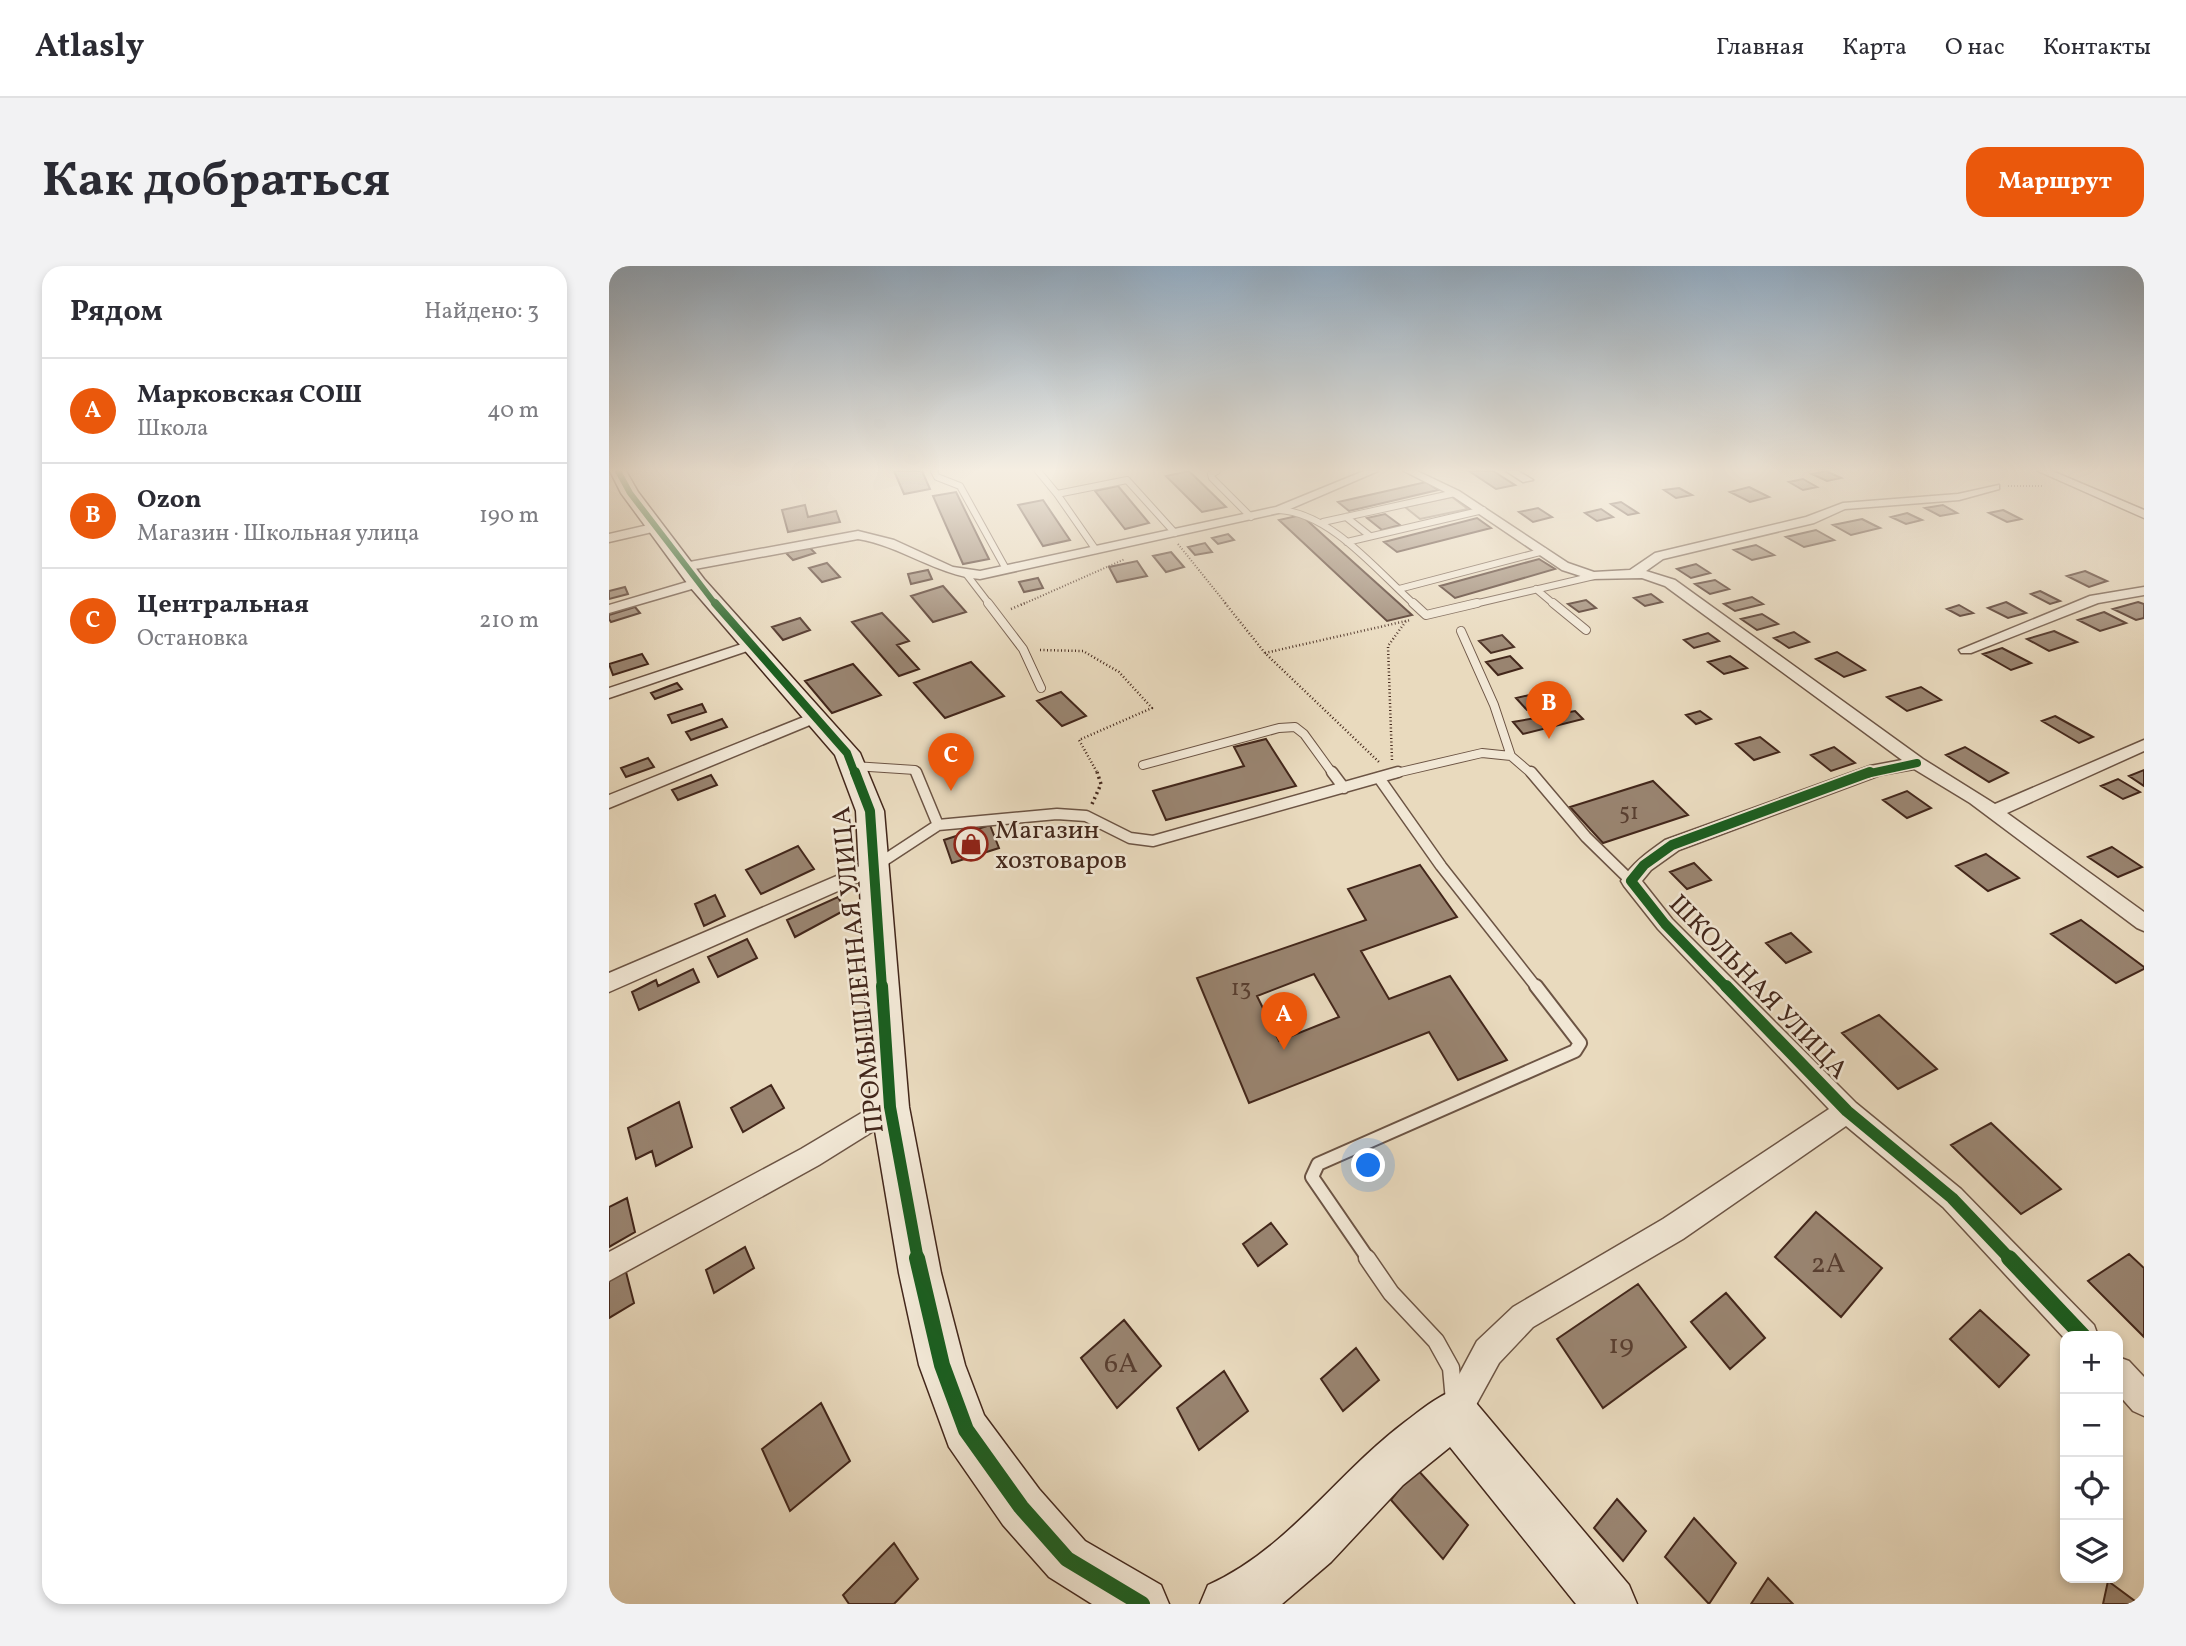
<!DOCTYPE html>
<html lang="ru">
<head>
<meta charset="utf-8">
<style>
	body { margin:0; font-family:Vollkorn,serif; background:#f2f2f3; color:#2b2b33 }
	.controls { position:absolute; right:21px; bottom:21px; display:grid; overflow:hidden; border-radius:14px; box-shadow:0 4px 10px #0003 }
	.controls button { width:63px; height:63px; display:grid; place-items:center; padding:0; border:0; border-bottom:2px solid #e1e1e2; background:#fff; color:#2b2b33; font:35px sans-serif }
	.you { position:absolute; left:760px; top:900px; width:24px; height:24px; margin:-18px; border:5px solid #fff; border-radius:50%; background:#1a73e8; box-shadow:0 0 0 10px #1a73e833 }
	.badge { display:grid; place-items:center; width:46px; height:46px; border-radius:50%; background:#ea580c; color:#fff; font-size:23px; font-weight:700 }
	.pin { position:absolute; translate:-50% -58px; filter:drop-shadow(0 2px 4px #0008) }
	.pin::after { content:''; position:absolute; top:37px; width:24px; height:21px; background:inherit; clip-path:polygon(0 0,100% 0,50% 100%) }
	.list { margin:0; padding:0; list-style:none }
	h2 { display:flex; justify-content:space-between; align-items:center; height:91px; margin:0; padding:0 28px; font-size:30px }
	h2 small { font-size:23px; font-weight:400; color:#7c7c81 }
	.list li { display:grid; grid-template-columns:46px 1fr auto; gap:21px; align-items:center; box-sizing:border-box; height:105px; padding:0 28px; border-top:2px solid #e1e1e2 }
	.list b { display:block; font-size:26px; white-space:nowrap }
	.list p { margin:0; font-size:23px; white-space:nowrap; color:#7c7c81 }
	.list em { font-size:23px; font-style:normal; color:#7c7c81 }
	.icon { flex:none; width:38px; height:38px; fill:none; stroke:currentColor; stroke-width:2; stroke-linecap:round; stroke-linejoin:round }
	.map { position:relative; flex:none; width:1535px; height:1338px; overflow:hidden; border-radius:21px }
	header { display:flex; align-items:center; gap:42px; box-sizing:border-box; height:98px; padding:0 35px; background:#fff; border-bottom:2px solid #e1e1e2 }
	header strong { font-size:33px }
	nav { display:flex; gap:38px; margin-inline-start:auto; font-size:24px }
	.intro { display:flex; align-items:center; justify-content:space-between; box-sizing:border-box; height:168px; padding:0 42px }
	h1 { margin:0; font-size:49px }
	.button { padding:18px 32px; border-radius:21px; background:#ea580c; color:#fff; font-size:24px; font-weight:700 }
	main { display:flex; gap:42px; padding:0 42px }
	aside { flex:1; background:#fff; border-radius:21px; box-shadow:0 4px 10px #0003 }
	.map>svg:first-child { display:block }
	.green { fill:#cdbca2; stroke:#88725e; stroke-width:2 }
	.building { fill:#998470; stroke:#43271b; stroke-width:2; fill-rule:evenodd }
	.lines { fill:none; stroke-linecap:round; stroke-linejoin:round }
	.lane-far4-casing { stroke:#6c5444; stroke-width:8 }
	.lane-far3-casing { stroke:#6c5444; stroke-width:10 }
	.lane-far2-casing { stroke:#6c5444; stroke-width:13 }
	.lane-far1-casing { stroke:#6c5444; stroke-width:16 }
	.lane-casing { stroke:#6c5444; stroke-width:19 }
	.street-casing { stroke:#6c5444; stroke-width:3 }
	.secondary-casing { stroke:#43271b; stroke-width:3 }
	.path-far2 { stroke:#43271b; stroke-width:2; stroke-dasharray:1 2; stroke-linecap:butt }
	.path-far1 { stroke:#43271b; stroke-width:2.5; stroke-dasharray:1 2.5; stroke-linecap:butt }
	.path { stroke:#43271b; stroke-width:3.5; stroke-dasharray:2 3.5; stroke-linecap:butt }
	.lane-far4 { stroke:#f1e7d5; stroke-width:6 }
	.lane-far3 { stroke:#f1e7d5; stroke-width:8 }
	.lane-far2 { stroke:#f1e7d5; stroke-width:10 }
	.lane-far1 { stroke:#f1e7d5; stroke-width:12 }
	.lane { stroke:#f1e7d5; stroke-width:16 }
	.street { fill:#f1e7d5; fill-rule:evenodd }
	.secondary { fill:#f1e7d5; fill-rule:evenodd }
	.cycleway-far4-casing { stroke:#f1e7d5; stroke-width:9 }
	.cycleway-far3-casing { stroke:#f1e7d5; stroke-width:11 }
	.cycleway-far2-casing { stroke:#f1e7d5; stroke-width:14 }
	.cycleway-far1-casing { stroke:#f1e7d5; stroke-width:17 }
	.cycleway-casing { stroke:#f1e7d5; stroke-width:20 }
	.cycleway-far4 { stroke:#1b5e20; stroke-width:6 }
	.cycleway-far3 { stroke:#1b5e20; stroke-width:8 }
	.cycleway-far2 { stroke:#1b5e20; stroke-width:10 }
	.cycleway-far1 { stroke:#1b5e20; stroke-width:12 }
	.cycleway { stroke:#1b5e20; stroke-width:16 }
	.labels { text-anchor:middle; stroke-width:5; stroke-linejoin:round; paint-order:stroke }
	.number-label { font-size:23px; fill:#583e30 }
	.poi-label { font-size:26px; fill:#43271b; stroke:#f1e7d5; text-anchor:start }
	.street-label { font-size:26px; fill:#43271b; stroke:#f1e7d5 }
	.near-number-label { font-size:28px; fill:#583e30 }
</style>
</head>
<body>
<header>
<strong>Atlasly</strong>
<nav><a>Главная</a><a>Карта</a><a>О нас</a><a>Контакты</a></nav>
</header>
<div class="intro"><h1>Как добраться</h1><a class="button">Маршрут</a></div>
<main>
<aside>
<h2>Рядом<small>Найдено: 3</small></h2>
<ul class="list">
<li><span class="badge">A</span><div><b>Марковская СОШ</b><p>Школа</p></div><em>40 m</em></li>
<li><span class="badge">B</span><div><b>Ozon</b><p>Магазин · Школьная улица</p></div><em>190 m</em></li>
<li><span class="badge">C</span><div><b>Центральная</b><p>Остановка</p></div><em>210 m</em></li>
</ul>
</aside>
<div class="map">
<svg width="1535" height="1338" viewBox="0 0 1535 1338">
	<rect width="100%" height="100%" fill="#e9dabe"/>
	<filter id="stains"><feTurbulence type="fractalNoise" baseFrequency=".00286" numOctaves="4"/><feColorMatrix values="0 0 0 0 .2 0 0 0 0 .09 0 0 0 0 .02 0 0 0 .5 -.17"/></filter>
	<radialGradient id="worn" r=".72"><stop offset=".6" stop-color="#630" stop-opacity="0"/><stop offset="1" stop-color="#630" stop-opacity=".3"/></radialGradient>
	<path class="green" d="M843 231 859 243 811 253 796 241Z"/>
	<path class="building" d="M285 205H313L321 223 295 228Z
		M580 205 617 241 593 246 557 210Z
		M860 205H884L906 219 887 223Z
		M1217 205 1232 212 1218 215 1203 208Z
		M1194 213 1208 221 1194 224 1180 216Z
		M817 216 829 224 740 245 729 236Z
		M509 220 540 257 516 263 486 225Z
		M1140 221 1160 231 1141 236 1121 226Z
		M1070 222 1083 229 1067 232 1055 224Z
		M347 226 380 293 354 298 324 230Z
		M434 234 461 274 434 280 409 239Z
		M1012 236 1029 247 1019 249 1002 238Z
		M196 239 199 251 227 245 231 256 179 266 173 244Z
		M1334 239 1348 247 1331 250 1316 242Z
		M929 242 943 251 924 256 910 246Z
		M992 243 1004 251 988 255 976 247Z
		M1394 244 1412 253 1398 256 1380 247Z
		M1298 247 1313 254 1297 258 1282 251Z
		M776 248 791 259 773 264 758 252Z
		M692 249 803 349 778 355 670 254Z
		M868 252 882 262 788 286 775 276Z
		M1253 253 1271 262 1242 269 1224 259Z
		M1207 264 1225 274 1195 281 1177 271Z
		M619 268 625 274 609 278 603 272Z
		M596 277 603 286 586 289 579 281Z
		M1147 279 1165 289 1143 294 1125 284Z
		M200 281 206 287 184 294 177 287Z
		M562 286 575 301 557 306 544 290Z
		M930 293 946 303 846 332 831 320Z
		M528 295 538 310 508 316 500 301Z
		M218 297 231 311 213 316 200 302Z
		M1087 298 1101 307 1082 312 1068 303Z
		M319 304 323 313 302 318 299 308Z
		M1476 305 1498 315 1480 321 1458 310Z
		M429 312 434 322 415 326 410 316Z
		M1106 314 1120 323 1101 328 1086 318Z
		M334 320 357 346 324 356 302 330Z
		M16 321 19 328 0 333V325Z
		M1431 325 1451 335 1441 338 1422 328Z
		M1042 328 1053 336 1036 340 1025 332Z
		M1143 331 1154 338 1126 345 1115 338Z
		M977 334 987 342 970 346 959 338Z
		M1397 336 1417 347 1399 352 1379 342Z
		M1529 336 1535 338V352L1527 354 1504 343Z
		M1350 339 1364 347 1351 350 1338 343Z
		M26 341 31 347 2 356 0 353V349Z
		M1495 346 1517 357 1491 365 1469 354Z
		M273 347 300 375 288 379 310 403 290 410 243 356Z
		M1153 348 1169 358 1148 364 1132 353Z
		M191 352 201 364 174 374 163 361Z
		M1445 365 1468 376 1440 385 1418 373Z
		M1185 366 1200 376 1180 382 1165 372Z
		M1099 367 1110 375 1085 382 1075 374Z
		M893 369 905 381 882 387 870 375Z
		M1393 382 1422 397 1402 404 1374 388Z
		M1228 386 1256 404 1235 411 1207 393Z
		M33 388 39 398 4 409 0 398Z
		M901 390 913 402 889 409 877 396Z
		M1121 390 1138 402 1115 408 1099 396Z
		M362 396 395 430 336 452 305 417Z
		M244 398 272 429 223 447 196 415Z
		M68 417 73 423 46 433 42 427Z
		M1312 421 1332 434 1298 445 1278 431Z
		M943 424 955 435 918 444 907 432Z
		M452 426 477 450 453 460 428 435Z
		M93 438 97 446 63 457 59 449Z
		M966 445 974 453 914 468 904 456Z
		M1091 445 1102 453 1087 458 1077 449Z
		M1446 450 1484 471 1470 477 1433 455Z
		M113 453 118 461 82 474 77 466Z
		M1151 471 1170 486 1145 494 1127 478Z
		M657 473 687 520 557 554 544 525 635 500 625 481Z
		M1225 481 1246 497 1222 505 1202 489Z
		M1356 481 1399 507 1380 516 1337 489Z
		M39 492 45 501 17 511 12 502Z
		M1535 504V520L1520 510Z
		M102 509 108 519 69 534 63 524Z
		M1509 513 1531 526 1514 533 1492 520Z
		M1044 515 1079 549 994 577 961 541Z
		M1298 525 1322 542 1298 552 1274 534Z
		M381 559 390 582 343 597 335 574Z
		M189 580 205 603 152 628 137 604Z
		M1503 581 1533 601 1509 611 1479 591Z
		M1377 588 1410 612 1379 625 1347 600Z
		M1085 597 1102 614 1078 623 1061 606Z
		M811 599 848 651 752 685 780 733 841 710 898 794 849 814 820 766 640 837 588 712 757 654 739 623ZM705 708 730 751 670 775 648 730Z
		M106 629 116 650 95 660 86 638Z
		M229 631 236 644 186 671 178 654Z
		M1472 654 1535 701V703L1507 717 1442 668Z
		M1182 667 1202 686 1177 697 1157 677Z
		M138 673 148 692 109 711 99 691Z
		M84 703 90 716 30 744 23 726 47 714 49 720Z
		M1270 749 1328 803 1289 823 1233 767Z
		M162 819 175 842 134 866 122 842Z
		M70 836 83 881 47 900 43 885 27 893 19 862Z
		M1382 857 1452 923 1412 948 1342 879Z
		M18 932 26 966 0 981V941Z
		M1207 946 1273 1002 1232 1051 1166 991Z
		M662 957 678 978 649 1000 634 978Z
		M136 981 145 1002 105 1027 97 1004Z
		M1520 988 1535 1002V1071L1479 1015Z
		M16 1002 25 1037 0 1052V1011Z
		M1029 1018 1077 1081 994 1142 948 1073Z
		M1117 1027 1156 1072 1121 1103 1082 1056Z
		M1371 1044 1420 1089 1390 1121 1341 1073Z
		M515 1054 552 1100 508 1142 472 1092Z
		M747 1082 770 1114 734 1145 712 1113Z
		M615 1105 639 1145 590 1184 568 1142Z
		M212 1137 241 1195 181 1245 153 1183Z
		M807 1202 859 1259 834 1293 782 1234Z
		M1008 1233 1037 1265 1014 1295 985 1262Z
		M1085 1252 1127 1297 1100 1338 1056 1291Z
		M285 1277 309 1313 285 1338H240L234 1329Z
		M1159 1312 1184 1338H1142Z
		M1499 1315 1530 1338H1494Z"/>
	<g class="lines">
		<defs>
			<path id="lane-far4" d="M325 205 328 211 351 220 397 303
				M429 205 448 228
				M608 205 602 208 603 212 642 251
				M670 244C722 247 768 305 806 339
				M737 251 761 270
				M714 256 846 227
				M738 276 874 244
				M487 284 448 228 518 214 566 267
				M358 309 381 339
				M790 323 935 285
				M927 323 946 339
				M861 339 985 310"/>
			<path id="lane-far3" d="M379 337 414 383 432 422
				M804 337 817 349 868 337
				M944 337 977 364
				M852 365 885 439 902 490
				M534 499 670 462 686 461 695 468 724 508
				M245 500 306 504 308 508
				M783 508 873 487 902 490 923 508"/>
			<path id="lane-far2" d="M723 506 735 522
				M922 506 977 571 1022 615
				M770 512 832 600 928 722
				M329 559 448 548 477 550 521 572 544 575 789 506
				M268 599 329 559 307 506"/>
			<path id="lane-far1" d="M760 994 703 911 709 898 966 785 971 777 927 720"/>
			<path id="lane" d="M758 992 782 1027 827 1075 842 1102 845 1135"/>
			<path id="street" d="M755 205H769L674 246 371 313C327 309 292 280 249 273L75 305 69 301 75 297 249 265 285 274 344 301 371 305 667 241Z
				M795 205H808L850 225 959 297 985 306 1021 304 1046 287 1197 251 1234 237 1349 228 1390 219V223L1350 234 1236 243 1205 257 1054 293 1037 305 1066 314 1314 493 1386 538 1535 474V485L1398 547 1535 646V665L1528 662 1361 537 1305 503 1271 509 1070 584 1042 604 1033 615 1063 653 1247 837 1352 923 1485 1059 1489 1070H1456V1073L1334 941 1237 860 1074 973 924 1061 890 1097 856 1159 845 1164 834 1159 829 1148 868 1075 904 1041 1054 953 1220 843 1049 663 1015 620 1012 615C1023 597 1039 586 1056 574L1261 500 1293 494 1056 320 1033 312 981 313 953 304 842 229Z
				M897 205H909L924 214 914 216Z
				M1429 205H1443L1535 244V252Z
				M48 257 52 258V264L0 276V268Z
				M88 313 93 314V320L0 347V339Z
				M1535 321V329L1489 337 1362 387H1352L1350 384 1481 330Z
				M142 375 149 379 147 382 0 432V422Z
				M207 446 215 451 213 454 0 542V529Z
				M265 594 272 596 275 601 272 606 0 726V707Z
				M281 830 290 833 293 841 290 849 210 899 0 1015V986L192 883Z
				M1509 1091 1520 1095 1535 1111V1150L1524 1145 1509 1128Z"/>
			<path id="secondary" d="M1 205H17L29 226 95 313 251 487 275 545 300 841 332 1007 356 1099 375 1149 430 1223 476 1275 552 1319 560 1338H483L440 1311 394 1259 340 1181 310 1099 290 1007 262 841 247 545 226 489 81 321 12 227Z
				M845 1124 862 1131 1020 1319 1028 1338H967L841 1181 794 1219 722 1296 673 1338H591L599 1319C679 1283 727 1208 796 1156 812 1144 826 1132 845 1124Z"/>
		</defs>
		<use href="#lane-far4" class="lane-far4-casing"/>
		<use href="#lane-far3" class="lane-far3-casing"/>
		<use href="#lane-far2" class="lane-far2-casing"/>
		<use href="#lane-far1" class="lane-far1-casing"/>
		<use href="#lane" class="lane-casing"/>
		<use href="#street" class="street-casing"/>
		<use href="#secondary" class="secondary-casing"/>
		<path class="path-far2" d="M1399 220H1433
			M569 278 618 339
			M412 339 516 293"/>
		<path class="path-far1" d="M616 337 656 387 770 496
			M402 343 416 337
			M431 384 474 385 510 406 543 442 470 474 489 508
			M656 387 797 355
			M783 494 779 380 797 355 802 354"/>
		<path class="path" d="M483 538 492 518 488 506"/>
		<use href="#lane-far4" class="lane-far4"/>
		<use href="#lane-far3" class="lane-far3"/>
		<use href="#lane-far2" class="lane-far2"/>
		<use href="#lane-far1" class="lane-far1"/>
		<use href="#lane" class="lane"/>
		<use href="#street" class="street"/>
		<use href="#secondary" class="secondary"/>
		<defs>
			<path id="cycleway-far4" d="M9 205 21 227 107 339"/>
			<path id="cycleway-far3" d="M106 337 238 487 246 508
				M1257 508 1308 497"/>
			<path id="cycleway-far2" d="M246 506 261 545 273 722
				M1118 722 1056 658 1022 615 1035 599 1063 579 1261 506"/>
			<path id="cycleway-far1" d="M273 720 281 841 309 994
				M1117 720 1238 845 1343 932 1402 994"/>
			<path id="cycleway" d="M308 992 333 1099 357 1164 412 1241 458 1293 533 1338
				M1400 992 1474 1070"/>
		</defs>
		<use href="#cycleway-far4" class="cycleway-far4-casing"/>
		<use href="#cycleway-far3" class="cycleway-far3-casing"/>
		<use href="#cycleway-far2" class="cycleway-far2-casing"/>
		<use href="#cycleway-far1" class="cycleway-far1-casing"/>
		<use href="#cycleway" class="cycleway-casing"/>
		<use href="#cycleway-far4" class="cycleway-far4"/>
		<use href="#cycleway-far3" class="cycleway-far3"/>
		<use href="#cycleway-far2" class="cycleway-far2"/>
		<use href="#cycleway-far1" class="cycleway-far1"/>
		<use href="#cycleway" class="cycleway"/>
	</g>
	<linearGradient id="sky" x2="0" y2="1"><stop stop-color="#92abc1"/><stop offset="0.52" stop-color="#f5eee2"/><stop offset="1" stop-color="#f5eee2" stop-opacity="0"/></linearGradient>
	<rect width="1535" height="392" fill="url(#sky)"/>
	<defs>
		<symbol id="shop-ring" viewBox="-11 -11 22 22"><circle r="9.5" fill="#f1e7d5" stroke="#8f2418" stroke-width="1.5"/><path d="M-5-2.5h2.3a2.7 3.5 0 0 1 5.4 0H5L5.5 6h-11ZM-1.5-2.5h3a1.5 2.3 0 0 0-3 0Z" fill="#8f2418"/></symbol>
	</defs>
	<g fill-rule="evenodd">
		<use href="#shop-ring" x="343" y="559" width="38" height="38"/>
	</g>
	<g class="labels">
		<g class="number-label">
			<text x="1020" y="553">51</text>
			<text x="632" y="729">13</text>
		</g>
		<g class="poi-label">
			<text x="386" y="572">Магазин<tspan x="386" dy="30">хозтоваров</tspan></text>
		</g>
		<g class="street-label">
			<text transform="translate(248 704) rotate(-96)" y="9">ПРОМЫШЛЕННАЯ УЛИЦА</text>
			<text transform="translate(1150 720) rotate(46)" y="9">ШКОЛЬНАЯ УЛИЦА</text>
		</g>
		<g class="near-number-label">
			<text x="1219" y="1006">2А</text>
			<text x="1012" y="1087">19</text>
			<text x="512" y="1106">6А</text>
		</g>
	</g>
	<rect width="100%" height="100%" filter="url(#stains)"/>
	<rect width="100%" height="100%" fill="url(#worn)"/>
</svg>
<div class="controls">
<button>+</button>
<button>−</button>
<button><svg class="icon" aria-label="locate" viewBox="0 0 24 24"><circle cx="12" cy="12" r="6"/><path d="M12 2v4M12 18v4M2 12h4M18 12h4"/></svg></button>
<button><svg class="icon" aria-label="layers" viewBox="0 0 24 24"><path d="M12 4l9 5-9 5-9-5zM3 14l9 5 9-5"/></svg></button>
</div>
<div class="you"></div>
<div class="pin badge" style="left:675px;top:784px">A</div>
<div class="pin badge" style="left:940px;top:473px">B</div>
<div class="pin badge" style="left:342px;top:525px">C</div>
</div>
</main>
</body>
</html>
